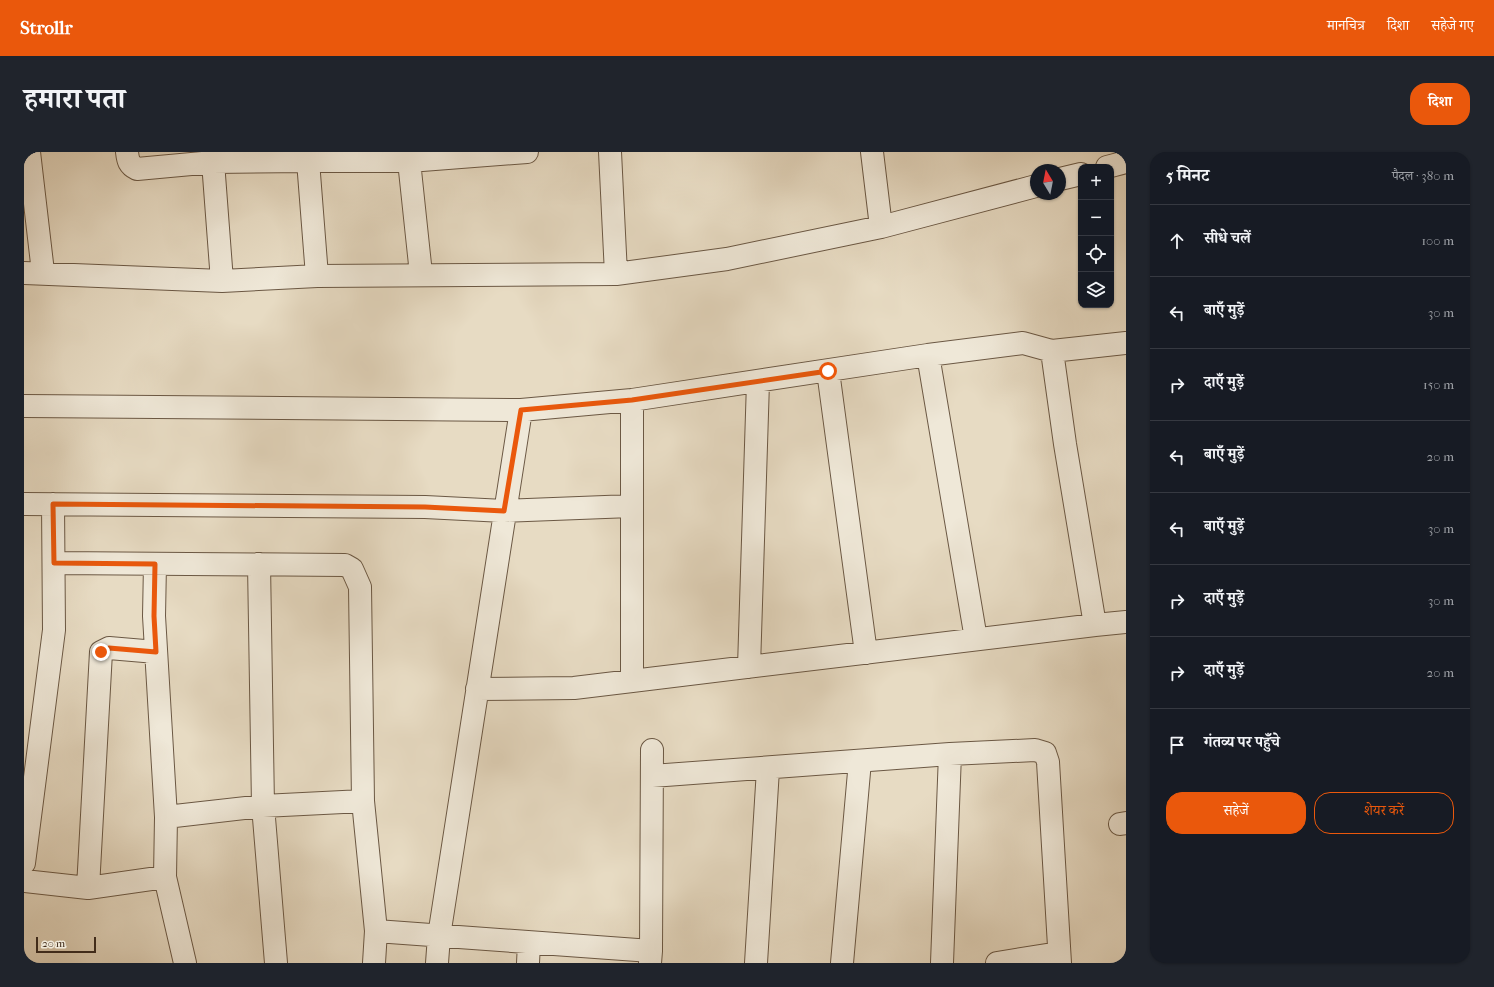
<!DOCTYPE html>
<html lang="hi">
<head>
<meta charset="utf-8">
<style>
	body { margin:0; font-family:"IM FELL French Canon","Noto Serif Devanagari",serif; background:#20242c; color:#f1f3f6 }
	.controls { position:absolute; right:12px; top:12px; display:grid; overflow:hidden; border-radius:8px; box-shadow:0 1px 3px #0004 }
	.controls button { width:36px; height:36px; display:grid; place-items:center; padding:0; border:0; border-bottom:1px solid #363941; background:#171b24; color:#f1f3f6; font:20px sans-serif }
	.compass { position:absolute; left:1006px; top:12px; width:36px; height:36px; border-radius:50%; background:#171b24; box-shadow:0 1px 3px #0004; rotate:350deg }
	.scale { position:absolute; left:12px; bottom:10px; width:60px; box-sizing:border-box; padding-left:4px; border:2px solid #422c1a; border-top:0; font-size:11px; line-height:14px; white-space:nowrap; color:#422c1a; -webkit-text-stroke:3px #efe8d8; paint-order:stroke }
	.stop { position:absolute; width:12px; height:12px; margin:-9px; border:3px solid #ea580c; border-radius:50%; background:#fff }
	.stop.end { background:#ea580c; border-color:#fff; box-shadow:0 1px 4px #0008 }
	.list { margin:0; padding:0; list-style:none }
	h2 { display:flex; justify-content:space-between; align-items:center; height:52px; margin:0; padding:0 16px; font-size:17px }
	h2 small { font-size:13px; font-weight:400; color:#9ea1a6 }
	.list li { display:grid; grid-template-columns:26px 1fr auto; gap:12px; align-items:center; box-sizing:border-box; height:72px; padding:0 16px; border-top:1px solid #363941 }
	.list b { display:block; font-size:15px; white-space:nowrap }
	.list em { font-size:13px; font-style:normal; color:#9ea1a6 }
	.actions { display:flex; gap:8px; padding:12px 16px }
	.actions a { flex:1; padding:9px 0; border:1px solid #ea580c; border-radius:16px; text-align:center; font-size:14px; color:#ea580c }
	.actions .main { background:#ea580c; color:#fff }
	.icon { flex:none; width:22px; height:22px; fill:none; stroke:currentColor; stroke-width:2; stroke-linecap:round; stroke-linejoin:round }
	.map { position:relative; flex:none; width:1102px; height:811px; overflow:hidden; border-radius:16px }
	header { display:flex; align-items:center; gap:24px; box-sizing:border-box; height:56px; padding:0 20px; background:#ea580c; color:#fff }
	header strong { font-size:19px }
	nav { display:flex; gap:22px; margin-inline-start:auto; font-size:14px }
	.intro { display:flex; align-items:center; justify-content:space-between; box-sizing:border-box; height:96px; padding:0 24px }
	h1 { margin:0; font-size:28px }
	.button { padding:10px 18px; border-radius:16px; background:#ea580c; color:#fff; font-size:14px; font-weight:700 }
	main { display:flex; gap:24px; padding:0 24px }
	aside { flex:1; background:#171b24; border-radius:16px; box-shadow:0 1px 3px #0004 }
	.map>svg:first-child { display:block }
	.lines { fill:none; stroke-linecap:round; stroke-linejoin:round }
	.minor-casing { stroke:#6b5844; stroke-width:24 }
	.minor { stroke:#efe8d8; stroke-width:22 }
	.route { stroke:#ea580c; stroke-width:5 }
</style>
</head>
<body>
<header>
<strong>Strollr</strong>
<nav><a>मानचित्र</a><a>दिशा</a><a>सहेजे गए</a></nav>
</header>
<div class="intro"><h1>हमारा पता</h1><a class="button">दिशा</a></div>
<main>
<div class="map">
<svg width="1102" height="811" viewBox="0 0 1102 811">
	<rect width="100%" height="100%" fill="#e7dbc3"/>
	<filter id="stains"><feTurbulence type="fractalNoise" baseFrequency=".005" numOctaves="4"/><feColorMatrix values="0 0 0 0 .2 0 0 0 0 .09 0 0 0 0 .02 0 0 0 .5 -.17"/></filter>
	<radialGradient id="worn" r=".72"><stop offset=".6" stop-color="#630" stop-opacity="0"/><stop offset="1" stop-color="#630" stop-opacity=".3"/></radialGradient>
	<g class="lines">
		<defs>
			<path id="minor" d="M5 0 19 120
				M103 0C104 9 105 13 113 17L189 10V0
				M586 0 592 122
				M848 0 857 75
				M284 9H385
				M1083 15 1102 10
				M1036 27 1057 22
				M0 121 198 129 189 10 284 9 293 124 592 122 703 107 857 75 1012 34
				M397 122 385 9 503 0
				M198 129 293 124
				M1028 199 1041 292 1071 473 1102 470
				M904 203 952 487
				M804 219 842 501
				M608 248V529L1071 473
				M0 254 497 258 415 784 413 811
				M497 258 608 248 904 203 999 191 1028 199 1102 191
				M0 352 401 355 480 359 607 354
				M30 411 321 413 328 417 336 435 339 649 352 779
				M131 412 130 464 142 665
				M235 412 239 654 252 811
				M725 515 734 230
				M453 537 550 536 608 529
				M628 624 926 602 1011 598 1021 601 1024 610 1036 811
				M1096 672 1102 671
				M0 711 30 478 29 352
				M141 725 142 665 239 654 339 649
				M0 729 64 736 141 725 161 811
				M64 736 77 500 85 496 132 500
				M627 799 628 598
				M350 811 352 779 627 799 626 811
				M504 811 505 791
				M732 811 744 617
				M818 811 836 609
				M918 811 926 602
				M973 811 1035 801"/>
		</defs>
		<use href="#minor" class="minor-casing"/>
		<use href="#minor" class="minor"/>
	</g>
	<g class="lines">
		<path class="route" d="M77 500 85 496 132 500 130 464 131 412 30 411 29 352 401 355 480 359 497 258 608 248 804 219"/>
	</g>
	<rect width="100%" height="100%" filter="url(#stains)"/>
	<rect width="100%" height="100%" fill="url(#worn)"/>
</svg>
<div class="controls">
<button>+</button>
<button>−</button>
<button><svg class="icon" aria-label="locate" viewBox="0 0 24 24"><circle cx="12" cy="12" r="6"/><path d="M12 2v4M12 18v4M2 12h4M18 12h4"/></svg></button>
<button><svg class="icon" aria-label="layers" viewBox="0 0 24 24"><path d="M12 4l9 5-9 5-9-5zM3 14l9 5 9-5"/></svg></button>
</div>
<svg class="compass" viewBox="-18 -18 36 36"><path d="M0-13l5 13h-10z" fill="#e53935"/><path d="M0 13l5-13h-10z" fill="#9ea1a6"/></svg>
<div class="scale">20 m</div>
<div class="stop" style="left:804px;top:219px"></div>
<div class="stop end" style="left:77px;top:500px"></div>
</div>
<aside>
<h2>5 मिनट<small>पैदल · 380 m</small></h2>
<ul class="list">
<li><svg class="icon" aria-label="ahead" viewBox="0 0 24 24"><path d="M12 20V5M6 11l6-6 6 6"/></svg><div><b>सीधे चलें</b></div><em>100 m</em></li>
<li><svg class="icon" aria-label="left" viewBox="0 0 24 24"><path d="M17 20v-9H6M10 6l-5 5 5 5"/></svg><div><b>बाएँ मुड़ें</b></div><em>30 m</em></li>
<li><svg class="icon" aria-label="right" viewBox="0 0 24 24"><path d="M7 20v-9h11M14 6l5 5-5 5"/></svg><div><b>दाएँ मुड़ें</b></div><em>150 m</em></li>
<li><svg class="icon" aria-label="left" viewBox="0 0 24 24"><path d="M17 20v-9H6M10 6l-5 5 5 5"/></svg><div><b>बाएँ मुड़ें</b></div><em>20 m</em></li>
<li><svg class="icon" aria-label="left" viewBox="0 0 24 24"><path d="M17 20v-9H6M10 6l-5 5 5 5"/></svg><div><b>बाएँ मुड़ें</b></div><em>30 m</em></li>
<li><svg class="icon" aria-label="right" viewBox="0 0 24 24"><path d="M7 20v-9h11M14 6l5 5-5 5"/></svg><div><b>दाएँ मुड़ें</b></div><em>30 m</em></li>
<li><svg class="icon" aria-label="right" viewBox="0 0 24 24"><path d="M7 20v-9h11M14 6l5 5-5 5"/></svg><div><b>दाएँ मुड़ें</b></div><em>20 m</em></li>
<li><svg class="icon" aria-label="arrive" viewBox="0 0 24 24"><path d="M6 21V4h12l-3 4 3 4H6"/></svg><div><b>गंतव्य पर पहुँचे</b></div></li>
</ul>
<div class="actions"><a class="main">सहेजें</a><a>शेयर करें</a></div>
</aside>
</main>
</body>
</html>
